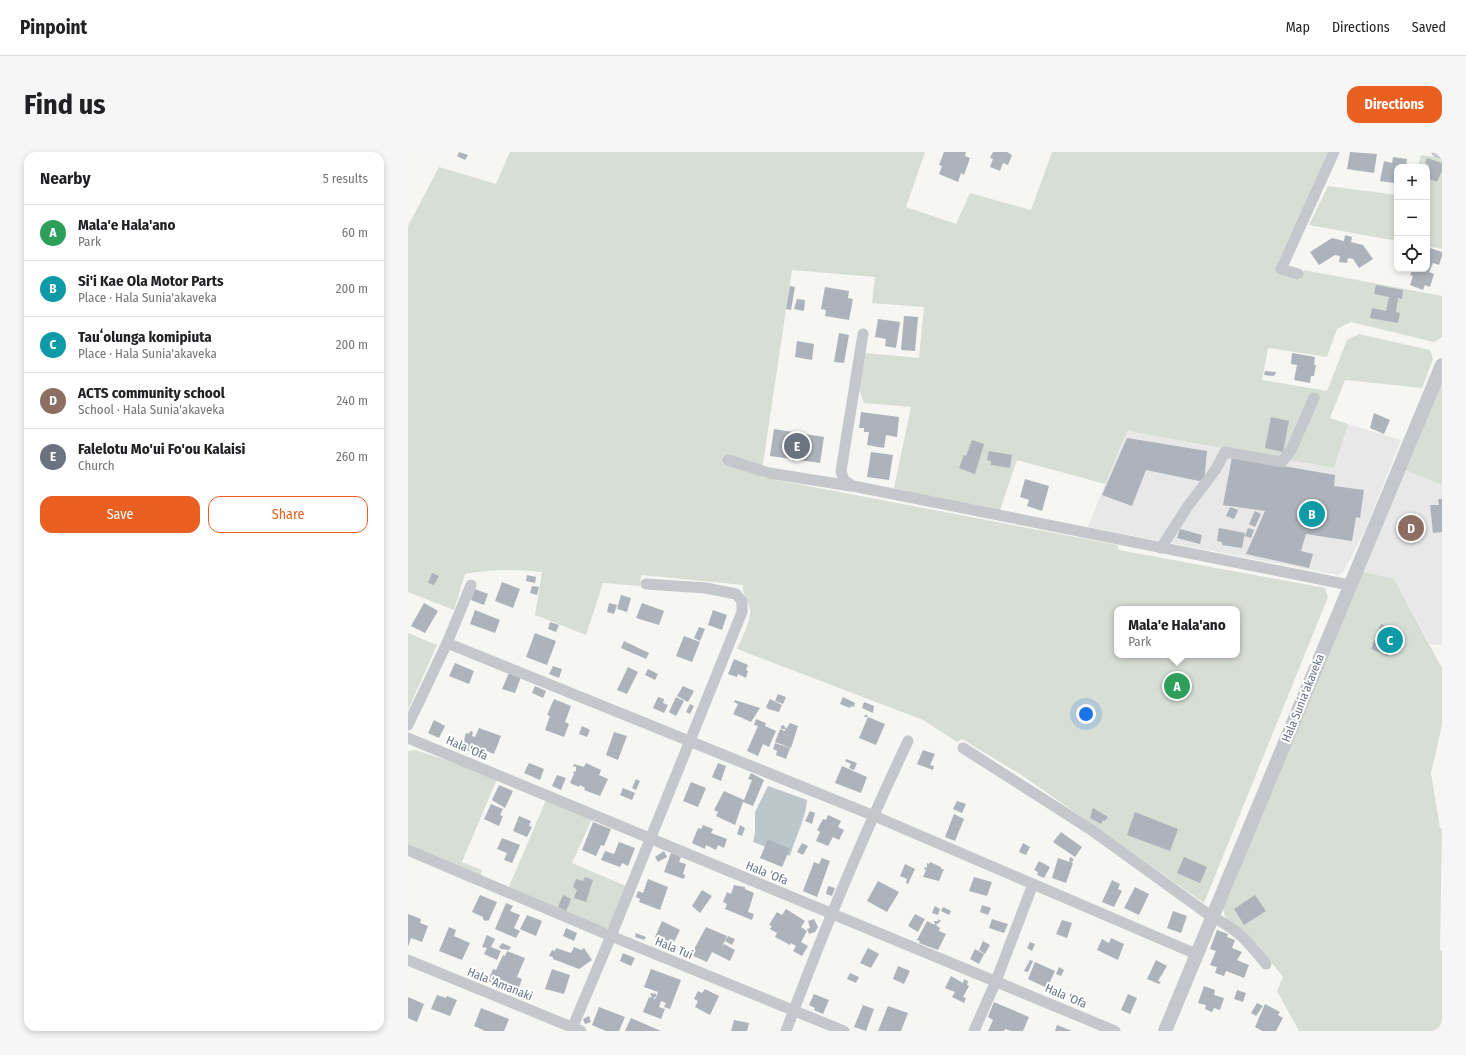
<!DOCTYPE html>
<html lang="en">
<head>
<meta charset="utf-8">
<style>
	body { margin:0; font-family:"Fira Sans Condensed",sans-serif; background:#f6f6f6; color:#202124 }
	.controls { position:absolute; right:12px; top:12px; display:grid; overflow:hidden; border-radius:8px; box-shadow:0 2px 6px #0003 }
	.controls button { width:36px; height:36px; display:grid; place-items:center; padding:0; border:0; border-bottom:1px solid #e0e0e0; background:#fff; color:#202124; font:20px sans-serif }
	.you { position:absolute; left:678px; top:562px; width:14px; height:14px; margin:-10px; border:3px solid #fff; border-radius:50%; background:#1a73e8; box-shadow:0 0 0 6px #1a73e833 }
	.badge { display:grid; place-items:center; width:26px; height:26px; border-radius:50%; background:#e96021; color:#fff; font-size:13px; font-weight:700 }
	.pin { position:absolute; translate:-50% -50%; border:2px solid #fff; box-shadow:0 1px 4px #0006 }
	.popup { position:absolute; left:706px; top:454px; width:126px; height:52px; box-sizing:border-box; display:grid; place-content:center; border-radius:8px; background:#fff; filter:drop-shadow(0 1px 3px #0005); font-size:13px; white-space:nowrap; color:#757577 }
	.popup b { font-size:15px; color:#202124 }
	.popup::after { content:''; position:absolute; left:50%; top:100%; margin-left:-8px; border:8px solid transparent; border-top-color:#fff }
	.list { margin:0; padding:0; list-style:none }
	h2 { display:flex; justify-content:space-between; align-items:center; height:52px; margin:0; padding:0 16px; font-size:17px }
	h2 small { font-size:13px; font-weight:400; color:#757577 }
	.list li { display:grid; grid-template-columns:26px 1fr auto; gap:12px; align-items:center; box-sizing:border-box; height:56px; padding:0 16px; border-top:1px solid #e0e0e0 }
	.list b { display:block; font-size:15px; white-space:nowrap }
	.list p { margin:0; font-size:13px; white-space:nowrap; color:#757577 }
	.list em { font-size:13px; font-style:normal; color:#757577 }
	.actions { display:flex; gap:8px; padding:12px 16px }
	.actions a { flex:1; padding:9px 0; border:1px solid #e96021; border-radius:12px; text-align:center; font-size:14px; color:#e96021 }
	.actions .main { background:#e96021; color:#fff }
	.icon { flex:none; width:22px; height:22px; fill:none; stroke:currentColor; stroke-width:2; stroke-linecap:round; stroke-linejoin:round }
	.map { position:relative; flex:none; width:1034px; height:879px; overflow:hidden; border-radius:12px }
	header { display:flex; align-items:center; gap:24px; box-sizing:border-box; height:56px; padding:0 20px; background:#fff; border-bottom:1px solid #e0e0e0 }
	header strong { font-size:19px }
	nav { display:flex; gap:22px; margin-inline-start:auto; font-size:14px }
	.intro { display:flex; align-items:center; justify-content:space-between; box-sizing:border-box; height:96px; padding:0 24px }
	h1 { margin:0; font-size:28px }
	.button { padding:10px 18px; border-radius:12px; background:#e96021; color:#fff; font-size:14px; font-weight:700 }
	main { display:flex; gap:24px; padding:0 24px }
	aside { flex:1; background:#fff; border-radius:12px; box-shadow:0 2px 6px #0003 }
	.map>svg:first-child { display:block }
	.built { fill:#e7e8e7 }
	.green { fill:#d7ded4; fill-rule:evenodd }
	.water { fill:#bcc7cc }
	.building { fill:#acb3ba; fill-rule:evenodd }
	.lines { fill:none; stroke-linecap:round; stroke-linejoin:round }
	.minor { stroke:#c4c7cb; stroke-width:11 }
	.tertiary { stroke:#c4c7cb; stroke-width:14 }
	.labels { text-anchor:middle; stroke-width:4; stroke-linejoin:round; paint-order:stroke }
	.street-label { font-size:12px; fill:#657486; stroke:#fff }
</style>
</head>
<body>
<header>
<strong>Pinpoint</strong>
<nav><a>Map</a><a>Directions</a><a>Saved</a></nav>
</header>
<div class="intro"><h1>Find us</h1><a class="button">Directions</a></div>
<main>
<aside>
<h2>Nearby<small>5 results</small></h2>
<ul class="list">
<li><span class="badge" style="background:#2e9e5b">A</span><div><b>Mala'e Hala'ano</b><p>Park</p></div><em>60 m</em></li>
<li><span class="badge" style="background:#0f9aa8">B</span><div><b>Si'i Kae Ola Motor Parts</b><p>Place · Hala Sunia'akaveka</p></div><em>200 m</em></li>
<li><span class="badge" style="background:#0f9aa8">C</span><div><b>Tauʻolunga komipiuta</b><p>Place · Hala Sunia'akaveka</p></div><em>200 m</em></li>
<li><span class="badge" style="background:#8d6e63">D</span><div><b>ACTS community school</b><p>School · Hala Sunia'akaveka</p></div><em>240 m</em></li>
<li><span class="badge" style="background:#6b7280">E</span><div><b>Falelotu Mo'ui Fo'ou Kalaisi</b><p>Church</p></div><em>260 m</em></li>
</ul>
<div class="actions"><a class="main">Save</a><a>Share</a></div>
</aside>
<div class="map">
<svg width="1034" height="879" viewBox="0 0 1034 879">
	<rect width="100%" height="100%" fill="#f6f7f3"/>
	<path class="built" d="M940 272 993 288 958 376 936 419 929 423 680 375 718 279 926 316Z
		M998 318 1034 333V493L1022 492 986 427 952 419Z"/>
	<path class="green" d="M102 0H517L498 55 548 72 562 41 623 58 644 0H920L870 110 876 123 892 128 896 118 1034 144V185L1026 190 943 170 929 177 919 205 860 196 854 228 919 239 939 188 951 182 1022 198 1025 207 1014 236 937 228 922 266 940 272 926 316 719 279 697 332 609 308 591 361 486 336 503 255 456 251 450 235 457 201 511 206 516 155 464 151 467 125 384 118 353 325 678 387 709 393 711 398 917 436 920 445 796 751 615 624 554 587 549 590 515 568 329 497C333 488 344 467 342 457 340 448 334 442 335 433L233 423 232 434 195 431 178 483 127 463 134 420C109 417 82 417 57 422L46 458 0 440V74L31 15 88 32ZM709 457H829V503H709Z
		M1013 3 1034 6V97L1019 94V15H1010Z
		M920 34 989 43V89L901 73Z
		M1034 229V333L998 318Z
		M952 419 986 427 1034 516V573L1023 621 1032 676 1034 677 1032 798 1034 799V879H891L869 839 875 825 849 792 818 766 815 758Z
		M0 481 29 493 0 558Z
		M7 598 57 614 89 627 54 710 74 718 70 734 0 704V599Z
		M138 648 184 667 164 711 218 734 202 775 196 777 100 737Z"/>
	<path class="water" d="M360 634 399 648C398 667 387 685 382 704L345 690 347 681V660Z"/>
	<path class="building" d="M51 0 60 3 57 8 49 4Z
		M536 0H558L557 4 562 6 556 23 553 21 550 30 531 22 534 14 531 13Z
		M585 0H599L604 3 600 13 595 11 592 19 582 15 585 7 582 6Z
		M942 0 969 2 966 21 939 17Z
		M985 5 999 7 998 15H989V29L986 28V31L972 29 976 9 984 11Z
		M1019 6 1034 11V19L1029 30 1019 26 1021 13 1017 11Z
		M937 83 944 85 943 90 955 93 965 107 951 116 945 107 940 106 939 111 931 110 932 104 927 103 911 113 902 100 924 86 936 89Z
		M1019 95 1034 100V104L1031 113 1025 111 1021 120 1026 122 1022 135 1017 133 1015 138 1002 133 1005 124 1002 123 1005 117H1019Z
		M968 133 995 138 994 147 990 146 988 160 992 161 990 171 962 166 964 156 978 159 981 145 966 142Z
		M382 134 387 135 383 158 378 157Z
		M417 135 441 139 440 146 445 147 441 168 417 164 418 158 413 157Z
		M389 147 397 148 396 159 386 157Z
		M496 164 510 165 507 199 493 198Z
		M470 167 492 170 488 196 477 194 478 187 467 185Z
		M431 181 441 183 436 211 426 210Z
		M389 189 406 192 404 208 387 205Z
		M884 201 907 205 906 213H908L906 224H903L902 231 886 228 889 213 883 212Z
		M857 219 868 220 867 223 865 224 856 223Z
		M453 260 491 265 489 285 478 283 476 296 459 293 461 280H456V276H451Z
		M966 261 982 268 976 282 962 276Z
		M863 265 881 269 875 300 857 296Z
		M366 277 416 285 412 311 362 304Z
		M719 286 799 299 796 330 738 318 724 354 694 343Z
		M564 288 576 292 567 322 551 316 556 303 558 304Z
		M581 299 604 303 602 316 583 313V309L579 308Z
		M463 300 485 303 481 328 459 325Z
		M824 305 927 323 926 334 956 338 952 366 948 365 944 389 898 382 893 399 905 402 901 416 838 402 857 359 815 353Z
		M617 327 641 334 634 359 619 354 621 348 612 345Z
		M1030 347H1034V380L1025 381 1022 353H1031Z
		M822 355 830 358 826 367 818 364Z
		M847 359 853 362 847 375 841 372Z
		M811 376 837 381 834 396 814 393V390L809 389Z
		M840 376 846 378 843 386 837 384Z
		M772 377 794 383 792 392 769 386Z
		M24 421 31 424 26 433 20 431Z
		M119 423 128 425 127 431 118 429Z
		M94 430 112 437 105 456 87 449Z
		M124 434 131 435 129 443 122 441Z
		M67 437 80 442 76 453 63 448Z
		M213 443 223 446 219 460 209 457Z
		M16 451 30 459 17 481 3 474Z
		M201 451 209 453 206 462 199 460Z
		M234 451 256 459 251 473 228 466Z
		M67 458 92 468 87 481 62 472Z
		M305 458 319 463 314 478 300 473Z
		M142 470 151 473 148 480 140 477Z
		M973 472 989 478 980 504 963 497ZM975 480 981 483 977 496 970 494Z
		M291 475 297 477 292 489 286 486Z
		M127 481 148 489 139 513 118 505Z
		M276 484 292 490 284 510 268 504Z
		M216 489 241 501 238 507 213 496Z
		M326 507 340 513 338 518 340 519 338 526 330 522 329 525 320 522Z
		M47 511 66 519 61 532 41 524Z
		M145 514 154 517 151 526 141 522Z
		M220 515 230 520 219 542 209 538Z
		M240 517 250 522 247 528 237 523Z
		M101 521 113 525 107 541 94 537Z
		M127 534 138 539 135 546 124 541Z
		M275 534 286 539 280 550 269 544Z
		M370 542 378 545 375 552 367 549Z
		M250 545 256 547 255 551 260 553 256 561 245 556Z
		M268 545 276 549 268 564 261 560Z
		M435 545 447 551 446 555 443 554 442 556 432 552Z
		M146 547 163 554 157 570 161 572 156 585 137 578 142 564 139 563Z
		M362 547 374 553 371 560 360 557 358 555Z
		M327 548 352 556 343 570 325 562 330 552 326 550Z
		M456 550 466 554 465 561 454 556Z
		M282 552 286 554 282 562 278 560Z
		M458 562 460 565 477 572 468 593 451 586 460 565H456Z
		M348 567 358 571 357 574 368 579 361 595 355 592 350 604 339 599 350 574 346 573Z
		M26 568 37 574 31 586 20 581Z
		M382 571 390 574 383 596 367 590 372 577 377 579V577H373V574L376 573 378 577Z
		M174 574 182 578 179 585 171 582Z
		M71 576 93 584 86 602 64 593 62 599 49 594 52 587 56 588 58 581 61 582 62 579 65 580 64 584 67 585Z
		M206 580 219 584 210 608 198 603Z
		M367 591 382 596 378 607 368 603 369 599 365 597Z
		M515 598 527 602 522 613 526 614 525 618 509 612Z
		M438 607 449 611 446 618 441 616 443 612 437 609Z
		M121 611 136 617 132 628 116 621Z
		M178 611 193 618 191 623 200 627 192 644 176 638 177 636 172 633 171 635 162 631 166 622 165 620 168 619V615L165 614 166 612 176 615Z
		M310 611 318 614 313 629 304 625Z
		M434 614 459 625 453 641 427 631Z
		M343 621 356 628 345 654 335 650 327 673 308 664 310 660 306 658 316 639 336 648 344 628 340 627Z
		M149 623 158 626 153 638 144 634Z
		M228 627 232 629 228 638 224 636Z
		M283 630 298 636 290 655 275 649Z
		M91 633 105 639 97 656 84 648Z
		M215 636 227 641 224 648 212 643Z
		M549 649 558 652 554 661 545 657Z
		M83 652 95 657 92 663 95 664 91 674 76 667Z
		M685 656 700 665 697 669 695 668 693 672 682 666Z
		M402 659 407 661 404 672 397 669Z
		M727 660 770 677 762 699 719 683Z
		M546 662 556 667 547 689 537 685Z
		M420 663 433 669 430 675 436 678 431 688 425 685 420 694 408 689 412 680 409 678 415 667 418 668Z
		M111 664 123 669 121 674 124 675 119 685 105 679Z
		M185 670 203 677 196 694 193 693 188 704 174 698Z
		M295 673 305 677 303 681 319 687 316 696 310 693 308 698 298 693 297 697 284 691 290 676 293 677Z
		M332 673 337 676 334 684 329 682Z
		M653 680 674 695 667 705 645 690Z
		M94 686 112 693 104 711 96 708 99 701 89 697Z
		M360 687 382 697 374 715 352 706Z
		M211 690 227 696 220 714 214 711 212 715 193 708 197 699 206 702Z
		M394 691 400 694 395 703 389 700Z
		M615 691 622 695 618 703 611 700Z
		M256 699 259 705 250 710 247 705Z
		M263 701 273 705 271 710 278 712 275 722 277 723 276 727 256 720Z
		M663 705 666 708 663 710 665 711 658 731 644 726 650 706 662 710 661 707Z
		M776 705 799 715 792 731 769 721Z
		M414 706 422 709 409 745 395 739 406 710 411 712Z
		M631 709 642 715 636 726 629 723 630 720 626 718Z
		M522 710 533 715V717H536L531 729 515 725 518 718 516 717 517 715 519 716V711L521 712Z
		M497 712 507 717 500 732 498 731 499 727 492 724Z
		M177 725 185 728 178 750 166 746 169 738 165 735 168 727 175 729Z
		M566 725 584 730 579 744 561 739Z
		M240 727 260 735 252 758 231 750 232 747 228 745 230 739 235 741Z
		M704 728 712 732 710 737 714 739 706 755 694 750Z
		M470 729 491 740 479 760 459 749Z
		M326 733 337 735V737L346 741 340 760 346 762 344 768 317 757 319 752 315 750 319 740 323 742Z
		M420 734 427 736 424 744 418 742Z
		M727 735 741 742 731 763 716 756Z
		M294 738 304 744 292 761 284 754Z
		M72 743 89 750 81 768 77 769 75 767V765L64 760Z
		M155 743 163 747 158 759 150 755Z
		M847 743 858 759 836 773 826 757Z
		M98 751 105 754 102 759 112 763 106 776 112 779 108 786 87 777Z
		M574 753 583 756 580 763 572 760Z
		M527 754 532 757 530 763 524 761Z
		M535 755 543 759 541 763 533 759Z
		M378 757 397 769 393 775 399 779 393 790 400 794 394 804 385 799 388 794 383 791 382 793 367 785 369 781 362 777 364 774 361 773 369 760 374 763Z
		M765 759 779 764 773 781 759 776Z
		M0 762 13 767 12 771 20 774 14 790 3 786 0 795Z
		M507 762 517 767 510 780 500 774Z
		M119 763 134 769 128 784 112 777Z
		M406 767 410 775 407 780 401 782 399 777 402 776 400 769Z
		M530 767 533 769 528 773 532 776 531 779 538 782 530 798 511 791 512 789 509 788 519 769 527 773 526 769H530Z
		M584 767 600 772 596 781 581 776Z
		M654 768 664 771 659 786 648 782Z
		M254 769 272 778 264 794 257 791 256 794H253L250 791 252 787 247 785Z
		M41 775 48 778 46 784 62 791 54 808 31 799Z
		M298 775 319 784 313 797 316 792 327 798 322 809 304 800 299 810 283 803Z
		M158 776 169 781 166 789 155 784Z
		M809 778 820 782 819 785 827 788 824 796 834 800 829 808 841 813 836 826 818 819 816 824 807 821 809 815 802 813 808 799 802 797Z
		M228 781 238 785 236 788 227 785Z
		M79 783 87 787 83 795 93 799 89 808 76 802 79 796 74 795Z
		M320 784 327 787 324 793 317 789Z
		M703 786 716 792 710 808 689 798 694 787 701 791Z
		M575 789 582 793 577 802 571 798Z
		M622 790 627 792 624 799 619 796Z
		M94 791 103 795 101 798 93 797 91 795Z
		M166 795 173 798 176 796 184 808 171 817 145 807V805L141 804 144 798 147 799 148 796 163 801Z
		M460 796 471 802 463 816 452 811Z
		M567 797 576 802 571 812 562 807Z
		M99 799 117 806 109 825 114 827 109 841 80 829 85 817 88 818 95 803 97 804Z
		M215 801 227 806 223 814 212 809Z
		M622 808 625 809 620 820 616 819Z
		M748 808 759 814 750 829 753 830 751 832 739 827Z
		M627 810 647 819 639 836 620 827Z
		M490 814 502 819 496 832 485 827Z
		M651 815 656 818 653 824 648 822Z
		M144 817 162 823 156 842 137 837Z
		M243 817 273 828 262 857 256 855 258 851 253 849 251 855 257 857 253 867 235 860 241 845 244 846 242 841 248 842V844L245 847H247L250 840 236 835Z
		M442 821 451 825 448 831 439 827Z
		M543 824 555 831 556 827 560 829 559 833 561 834 555 845 558 846 556 851 544 845 547 840 537 836Z
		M796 834 807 838 806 843 816 846 812 858 806 856 804 860 797 857 798 853 790 851Z
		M297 837 311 844 302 863 287 855 290 849 286 847 290 839 294 841Z
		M829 838 838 841 835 850 826 847Z
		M406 842 421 848 415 862 406 858 407 856 401 853Z
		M720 842 729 846 722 862 713 858Z
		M29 843 38 846 39 844 49 848 42 864 23 857Z
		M0 845 16 852 9 870 0 866Z
		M586 850 621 865 615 879H603L597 877 596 879H580L585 868 580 865Z
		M849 851 855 854 848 864 843 861Z
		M857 852 872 860 870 863 875 866 868 879H854L847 875Z
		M455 853 466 857 458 879 446 875Z
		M480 854 500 861 493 879H470Z
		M191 855 217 865 211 879H198L184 873Z
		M73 856 101 867 96 879H77L66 874Z
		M181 864 183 870 177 872 175 867Z
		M223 866 253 879H217Z
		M326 868 341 871 339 879H323Z
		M649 873 664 879H647Z"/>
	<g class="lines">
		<path class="minor" d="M1029 0 1034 1
			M890 122 873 117 926 0
			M455 182 433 319 436 328 445 334 941 433
			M320 308 361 321 443 334
			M753 396 780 354 808 317 817 300 874 310 883 298 906 246
			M63 433 39 491 464 663 788 802
			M0 573 39 491
			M0 586 707 879
			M555 596 682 677 804 765C830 777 840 790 858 812
			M0 698 203 784 436 879
			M0 808 173 879
			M163 879 203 784 334 460V449L328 442 298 436 238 432
			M378 879C415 780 455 684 500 589
			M566 879 588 829 625 732"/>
		<path class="tertiary" d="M757 879 1034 213"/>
	</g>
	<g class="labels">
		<g class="street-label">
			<text transform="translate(895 546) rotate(-68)" y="4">Hala Sunia'akaveka</text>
			<text transform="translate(59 596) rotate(23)" y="4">Hala 'Ofa</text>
			<text transform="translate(359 721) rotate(22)" y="4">Hala 'Ofa</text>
			<text transform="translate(266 796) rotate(22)" y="4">Hala Tui</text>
			<text transform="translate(92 832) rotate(22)" y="4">Hala 'Amanaki</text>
			<text transform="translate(658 844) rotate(23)" y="4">Hala 'Ofa</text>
		</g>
	</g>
</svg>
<div class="controls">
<button>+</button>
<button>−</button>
<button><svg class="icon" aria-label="locate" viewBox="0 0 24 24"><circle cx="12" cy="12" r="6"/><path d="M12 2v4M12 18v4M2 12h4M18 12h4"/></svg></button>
</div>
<div class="you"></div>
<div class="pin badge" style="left:769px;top:534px;background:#2e9e5b">A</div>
<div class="popup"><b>Mala'e Hala'ano</b>Park</div>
<div class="pin badge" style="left:904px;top:362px;background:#0f9aa8">B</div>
<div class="pin badge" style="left:982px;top:488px;background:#0f9aa8">C</div>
<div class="pin badge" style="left:1003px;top:376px;background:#8d6e63">D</div>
<div class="pin badge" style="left:389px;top:294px;background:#6b7280">E</div>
</div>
</main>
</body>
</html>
